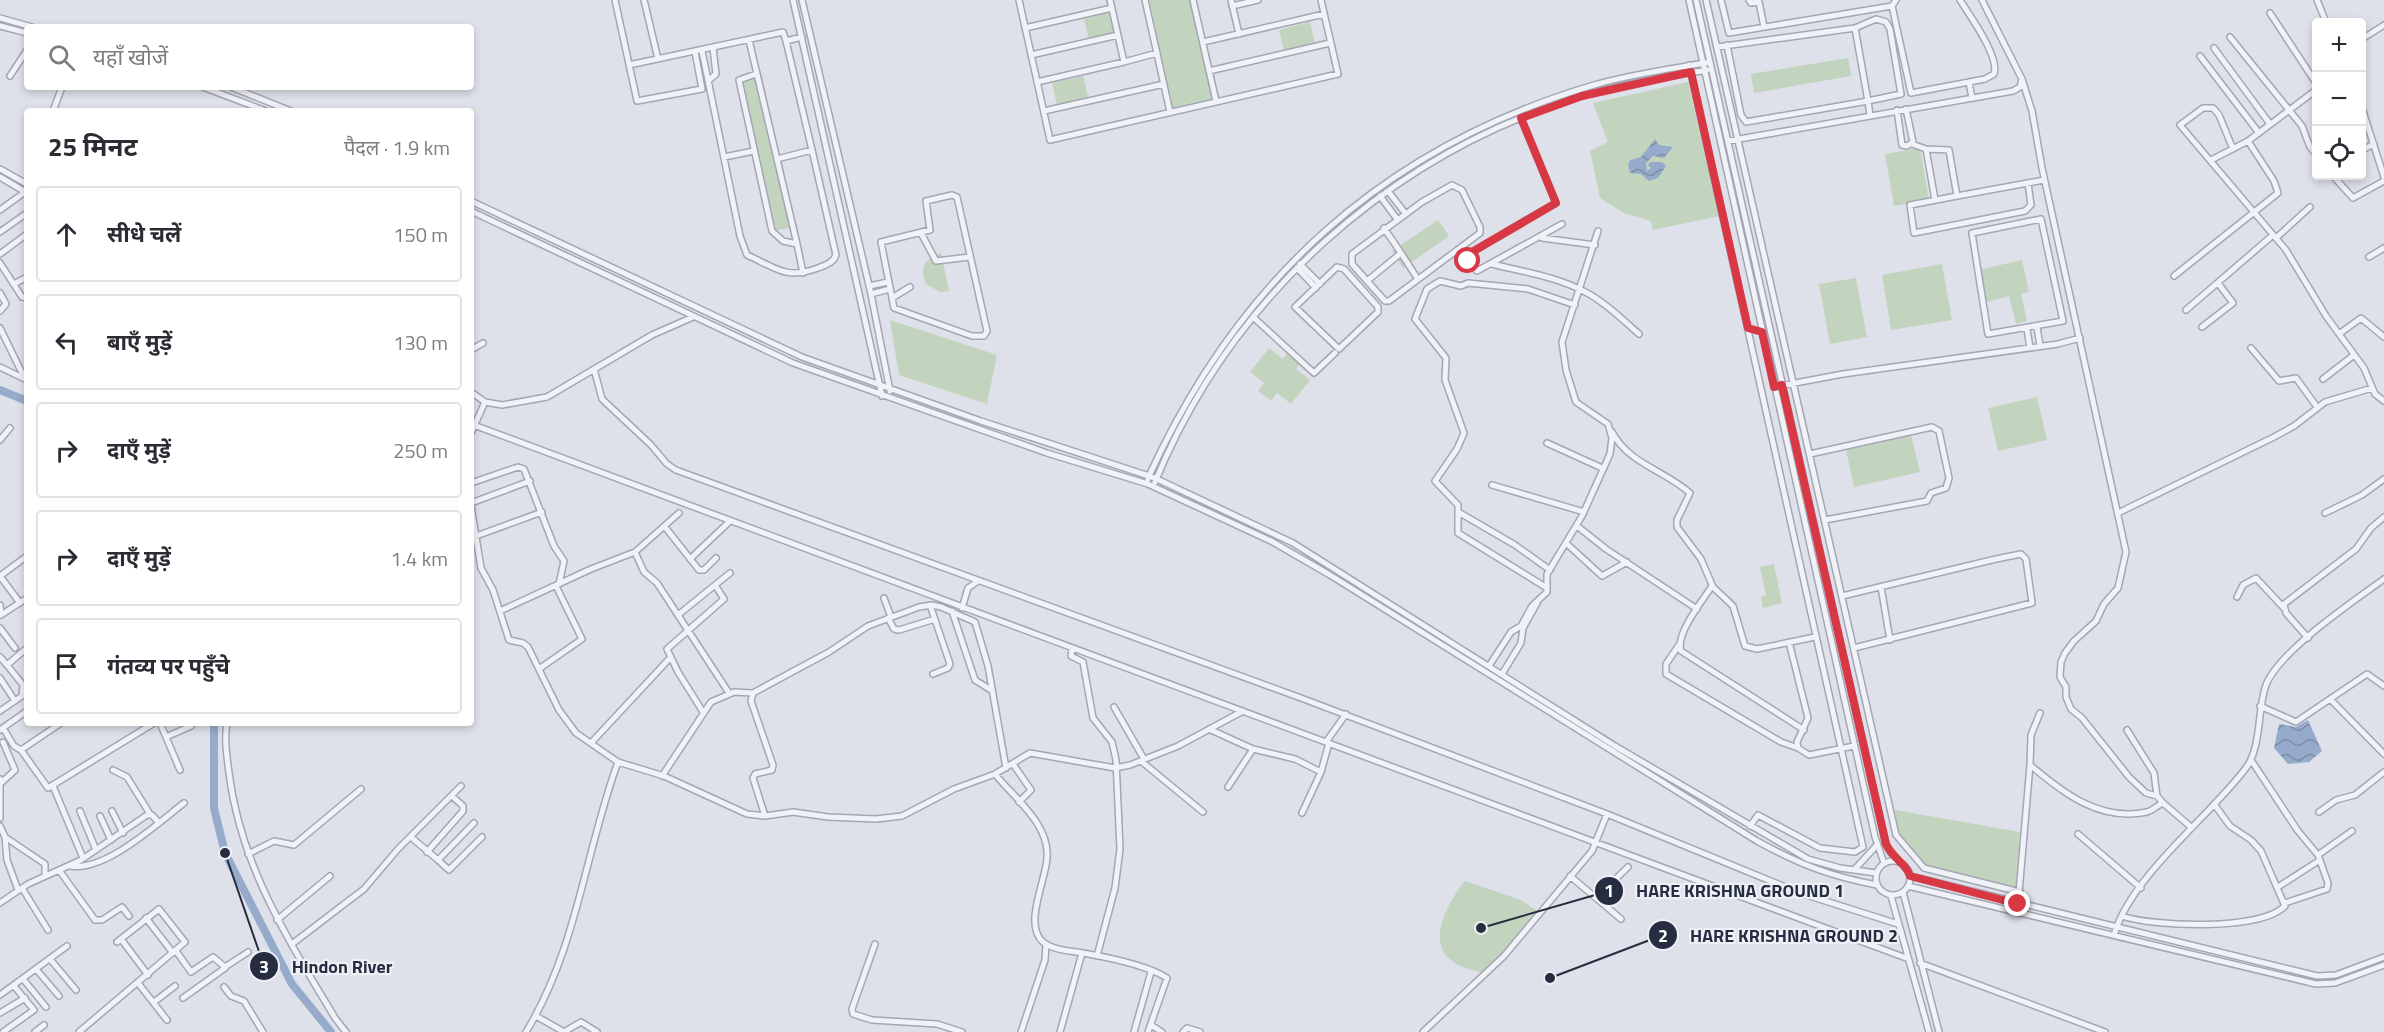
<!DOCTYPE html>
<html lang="hi">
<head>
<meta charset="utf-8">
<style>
	body { margin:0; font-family:"Titillium Web","Noto Sans Devanagari",sans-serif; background:#f2f2f3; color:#2b2b33 }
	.controls { position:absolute; right:18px; top:18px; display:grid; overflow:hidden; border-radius:6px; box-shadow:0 3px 9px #0003 }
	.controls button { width:54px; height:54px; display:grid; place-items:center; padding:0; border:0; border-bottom:2px solid #e1e1e2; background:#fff; color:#2b2b33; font:30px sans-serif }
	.stop { position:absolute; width:18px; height:18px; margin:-14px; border:4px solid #d83843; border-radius:50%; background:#fff }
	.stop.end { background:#d83843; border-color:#fff; box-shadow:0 2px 6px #0008 }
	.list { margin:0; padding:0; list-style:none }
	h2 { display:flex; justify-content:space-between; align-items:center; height:78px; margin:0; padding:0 24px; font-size:26px }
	h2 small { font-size:20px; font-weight:400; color:#7c7c81 }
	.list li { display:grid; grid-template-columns:39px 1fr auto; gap:18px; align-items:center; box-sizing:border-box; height:96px; margin:0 12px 12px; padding:0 12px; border:2px solid #e1e1e2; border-radius:6px }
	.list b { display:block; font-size:22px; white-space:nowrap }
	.list em { font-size:20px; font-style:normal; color:#7c7c81 }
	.icon { flex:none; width:33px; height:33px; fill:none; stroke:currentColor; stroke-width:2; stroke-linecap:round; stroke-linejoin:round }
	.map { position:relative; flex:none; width:2384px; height:1032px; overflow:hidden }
	.search { position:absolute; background:#fff; box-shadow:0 3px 9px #0003; left:24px; top:24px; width:450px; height:66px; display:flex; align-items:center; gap:15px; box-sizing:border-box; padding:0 21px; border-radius:6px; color:#7c7c81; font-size:22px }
	.panel { position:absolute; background:#fff; box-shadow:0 3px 9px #0003; left:24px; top:108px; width:450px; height:618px; border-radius:6px }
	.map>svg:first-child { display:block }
	.green { fill:#c2d3be }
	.water { fill:url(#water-waves) }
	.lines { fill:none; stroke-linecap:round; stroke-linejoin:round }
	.river { stroke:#96abcc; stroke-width:8 }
	.minor-casing { stroke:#a3a7b3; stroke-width:8 }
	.minor { stroke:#f1f2f7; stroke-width:5 }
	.route { stroke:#d83843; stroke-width:8 }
	.leader { fill:none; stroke:#262d40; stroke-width:2 }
	.callout-dot { fill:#262d40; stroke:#edf0f6; stroke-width:2 }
	.mark-label { font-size:18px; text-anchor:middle; font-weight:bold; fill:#fff }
	.callout-label { font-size:18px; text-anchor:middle; font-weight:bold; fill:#262d40; stroke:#edf0f6; stroke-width:4.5; stroke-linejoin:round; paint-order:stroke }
</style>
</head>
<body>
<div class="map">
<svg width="2384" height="1032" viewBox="0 0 2384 1032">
	<defs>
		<pattern id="water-waves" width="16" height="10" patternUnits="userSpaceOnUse" patternTransform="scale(1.5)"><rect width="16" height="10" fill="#96abcc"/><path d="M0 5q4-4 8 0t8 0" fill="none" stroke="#7a8ca7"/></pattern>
	</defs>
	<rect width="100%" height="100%" fill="#dee1e9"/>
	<path class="green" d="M1149 0H1190L1213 100 1173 109Z
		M1112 12 1116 32 1089 39 1084 19Z
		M1310 22 1315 44 1284 51 1279 30Z
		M1848 58 1851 76 1754 93 1751 74Z
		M761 71 794 227 773 231 740 75Z
		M1083 76 1088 97 1057 105 1052 83Z
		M1688 82 1719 216 1653 230 1651 221 1624 213 1600 198 1590 151 1608 142 1593 103Z
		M1920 148 1929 200 1894 206 1885 154Z
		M1438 220 1449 236 1403 268 1392 251Z
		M941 253 949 291 940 292 926 284C919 269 925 257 941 253Z
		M2022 260 2029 292 2021 294 2027 321 2016 324 2009 296 1986 302 1978 270Z
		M1942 264 1952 320 1891 330 1882 275Z
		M1856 278 1867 337 1830 344 1819 284Z
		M890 320 997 355 987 404 899 375Z
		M1269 348 1283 359 1291 349 1303 359 1296 369 1310 380 1291 404 1277 393 1271 401 1258 391 1264 383 1250 372Z
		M2037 397 2047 440 1998 451 1988 408Z
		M1911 435 1920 472 1854 487 1846 450Z
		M1774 564 1782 603 1763 608 1761 597 1766 595 1760 567Z
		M1895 810 2020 832 2016 889 1928 869 1899 838Z
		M1465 881 1521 900 1537 911 1502 955 1483 973C1473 970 1460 968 1452 961 1425 941 1449 901 1465 881Z"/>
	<path class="water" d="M1655 139 1659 145 1673 147 1664 158 1653 156 1646 163 1647 171 1651 168 1648 165 1650 162H1662L1666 166 1658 178 1649 181 1641 174 1630 173 1628 165 1630 160 1641 157Z
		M2308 720 2322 751 2309 762 2288 764 2274 748 2279 724 2296 727Z"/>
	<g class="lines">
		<path class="river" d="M0 390 27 401
			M214 723V808L225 853 292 984 331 1032"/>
		<defs>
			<path id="minor" d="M615 0 637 101 702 89 695 52
				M644 0 658 59
				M793 0 882 396
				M802 0 871 294 890 391
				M1019 0 1050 140 1338 74 1321 0
				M1110 0 1124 62 1157 53
				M1145 0 1170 112
				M1193 0 1216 101
				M1231 0 1239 34
				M1689 0 1875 837 1884 863
				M1696 0 1886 845 1896 861
				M1706 0 1896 835 1924 868 2020 892
				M1721 0 1729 33 1892 6 1896 0
				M1749 0 1751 3 1759 2 1764 27
				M2317 0 2326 22
				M1232 6 1258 0
				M1892 6 1911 93 1985 79 1994 74C2000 57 1970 16 1960 0
				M2270 13 2316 83
				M0 18 32 27
				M0 26 27 33
				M1025 28 1112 8
				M2230 37 2302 126 2310 147 2316 154
				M2362 39 2384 25
				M786 41 812 150
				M1203 42 1324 14
				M1727 45 1741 115 1746 122 1868 101 1855 28
				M1717 47 1855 28 1876 19 1886 22 1890 29 1901 94 1868 101 1870 115
				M2214 48 2270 124
				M702 51 740 236 747 255C776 268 786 280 818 268 826 265 833 263 836 255L812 150 777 159 749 40
				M1031 55 1118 35
				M2200 56 2259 133
				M629 65 783 32 786 41 802 37
				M1689 65 1863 847 1855 852 1820 848 1758 815 1750 826
				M1209 71 1330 43
				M756 74 739 80 772 231 783 241 797 244 777 159
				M10 76 27 50
				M2022 79 2032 111 2042 168 2126 552 2118 588 2104 604 2096 621 2074 641 2065 653 2061 662 2060 677 2066 687V697L2071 709 2082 718 2129 777 2146 793 2157 796 2163 803
				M709 80 716 74 713 48
				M1037 82 1124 62
				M1969 82 1972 98
				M203 87 266 111
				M231 87 291 111
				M2362 108 2384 177
				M1897 110 1902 145 1907 146 1913 142 1906 109
				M53 111 62 87
				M1044 111 1164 84
				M1521 118 1556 203 1472 252 1467 256 1468 261 1477 271 1562 224
				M1728 141 2013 91 2020 87 2022 79 1982 0
				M1912 144 1926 149 1949 150 1957 196 2044 180
				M1926 149 1935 200
				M2233 149 2219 115 2213 108H2203L2180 125 2286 250 2326 316 2364 368 2375 394 2384 401
				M2362 150 2374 144
				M724 157 754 151
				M2211 160 2248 141 2316 90
				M0 169 27 184
				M2333 176 2353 198 2384 181
				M0 177 27 193
				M1452 185 1462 190 1480 227V233L1389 301H1385L1352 264V254L1422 202Z
				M1388 191 1405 213
				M952 195 957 197 987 331 984 336H972L894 308 881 242 930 230 926 201Z
				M1380 196 1397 219
				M1957 196 1910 205 1914 233 2025 211 2031 205 2028 183
				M471 201 802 357 981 421 1149 476C1239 279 1384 147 1594 85 1632 74 1671 69 1710 62
				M0 210 25 192
				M471 211 793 363 1047 453 1148 484 1271 541 1330 575 1757 841C1799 864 1829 876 1877 885
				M2041 219 2063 321 1988 334 1972 233Z
				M1384 228 1401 253
				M0 232 27 213
				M921 233 936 261 970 257
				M1542 238 1595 245
				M2276 238 2310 207
				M797 244 803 273
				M0 254 27 234
				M2369 257 2384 248
				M0 263 22 297 27 298
				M1300 264 1320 284
				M1492 264C1524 272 1559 277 1589 294 1607 304 1623 320 1639 334
				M1337 267 1344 269 1378 307V312L1339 349 1295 307Z
				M1297 268 1316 288
				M2174 276 2278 193 2274 181 2248 141
				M1367 281 1401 253 1417 278
				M14 284 27 277
				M869 286 888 282
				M0 293 6 304 0 311
				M871 294 890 289
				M892 298 910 287
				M2186 310 2273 235
				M1253 317 1314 373 1335 353
				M2037 327 2040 346
				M2202 327 2233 303 2218 283
				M0 328 24 377
				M2027 329 2030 348
				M2339 334 2361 318 2384 337
				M2251 348 2279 381 2296 378 2317 407
				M471 350 483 343
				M0 367 27 380
				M594 369 602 399 651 445 667 464 676 470 1301 698 1607 814 1800 893 1898 924
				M2323 379 2354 355
				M1774 387 1843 374 2058 344 2080 338
				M471 392 485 402 502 405 547 397 652 335 693 317
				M471 424 1906 958
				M1612 432C1629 464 1664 470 1690 493L1677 520V527L1701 559 1713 587 1733 606 1745 646 1757 649 1815 637
				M471 433 485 402
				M0 440 10 428
				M1547 443 1602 468
				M1810 454 1932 427 1939 431 1949 478 1946 488 1931 493 1927 501 1825 520
				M1148 479 1149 476 1157 479 1293 543 1615 746 1808 859 1840 868 1876 873
				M1155 482C1231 297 1390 154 1582 96 1623 84 1665 77 1707 70
				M471 483 518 467 524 469 554 546 564 561 559 584
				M1492 485 1584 512
				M471 503 530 481
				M471 506 481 568 493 590 509 640 523 643 528 647 559 710 576 733 618 762
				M1460 513 1515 545 1550 570
				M2118 513 2274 437 2294 426 2325 402 2372 388
				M2325 513 2362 495 2384 479
				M1577 526 1606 549 1697 609
				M665 527 699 570H704L716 558
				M476 536 542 512
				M1566 543 1602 576 1627 562
				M635 552 644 572 657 583 729 693
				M690 559 729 522
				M0 576 20 603
				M0 576 27 556
				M1712 586C1703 600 1675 634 1681 651L1804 730
				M1881 587 1890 640
				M1547 588 1458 533V505L1435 481 1457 449 1464 433 1445 380 1446 358 1415 319 1427 289 1440 281 1461 286 1468 283 1528 289 1575 305
				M1842 596 1996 559 2021 554 2026 559 2032 603 1854 648
				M2237 597 2243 585 2256 578 2283 607
				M884 598 891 617
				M0 605 1 615
				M930 605 950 664 948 668 933 674
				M962 608 968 588 978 581
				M500 611 591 569 635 552 679 513
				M952 611 975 680 991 690
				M1 615 27 598
				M678 615 730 573
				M888 618 894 629 899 630 935 619
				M0 628 15 648
				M2308 638 2286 613 2284 604 2356 549 2371 528 2384 517
				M1789 642 1808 718 1797 742 1798 748 1809 755 1854 746
				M1679 645 1666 664V674L1781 742 1798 748
				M1072 648 1071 656 1083 662 1093 718 1112 742 1116 760 1120 849 1115 888 1097 956
				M0 657 7 665
				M1489 666 1511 632 1521 626 1532 606 1547 592V574L1582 516 1610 454 1612 438 1608 424 1576 402 1566 370 1562 342 1598 231
				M539 669 582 639 556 586
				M1502 674 1521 643 1523 628 1537 603
				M0 678 15 701
				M2331 700 2384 754
				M2260 706 2296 722 2367 674 2384 686
				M1114 707 1144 759
				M0 711 22 696 23 685 7 665 27 648
				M703 712 678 672 667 649 724 599 715 585
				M2040 713 2031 735 2030 765C2064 793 2099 822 2147 812 2153 810 2158 805 2163 803L2191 827
				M61 723 21 750 48 788 154 723
				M160 723 180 770
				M227 723C224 740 227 756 229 773 241 867 288 939 335 1018L346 1032
				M3 728 14 746 21 750
				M1209 729 1253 749 1295 759 1321 772
				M0 730 27 711
				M2127 730 2154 773 2157 796
				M166 737 191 726
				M1326 742 1346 714
				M591 743 670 658
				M2251 760 2298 831 2318 855 2328 883 2327 889 2285 903
				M1141 761 1203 812
				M1013 764 1031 790 1019 802
				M113 770 127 777 150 814
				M995 774C1014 798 1050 824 1047 858 1046 880 1023 925 1043 942 1053 950 1070 951 1083 953 1106 957 1147 965 1167 978L1148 1032
				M662 776 711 702 734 692 753 693
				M0 779V818
				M1 783 15 770 3 742
				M53 786 83 858
				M1228 787 1253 749
				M80 811 96 850
				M112 811 123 833
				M2319 812 2336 800 2355 795 2384 772
				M1302 813 1321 772 1329 743
				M100 816 111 840
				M765 816 753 778 755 774 772 770 773 765 751 701 753 693 829 652 868 626 919 607 932 605 941 607 975 622 988 666 1006 768
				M0 826 5 837 7 860 18 890
				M2078 834 2141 888
				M5 837 45 864V876
				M412 838 438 860 474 823
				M427 852 463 811V806L452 796
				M248 854 274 841 294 845 361 789
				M2318 855 2352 831
				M438 860 449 870 482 837
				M1876 878a17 17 0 1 1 34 0a17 17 0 1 1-34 0Z
				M70 866C105 872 157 824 184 803
				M59 870 95 920H102L122 907 129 916
				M1854 870 1877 845
				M1570 876 1621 919
				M1910 876 2317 976 2336 975 2384 957
				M1908 886 2316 984 2335 983 2384 965
				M2278 887 2320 860
				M22 888 48 930
				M1903 892 1939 1032
				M1891 896 1929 1032
				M1596 898 1628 867
				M0 903 28 884 81 860 147 815H152L159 823
				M2018 904 2030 765
				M2122 916C2154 927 2261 931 2285 906L2261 851 2251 840 2230 826 2214 804
				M146 918 173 953
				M277 920 330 876
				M2115 932C2133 875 2209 817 2246 768 2262 746 2257 710 2266 685 2279 651 2354 601 2384 579
				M121 939 148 975
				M292 944 364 889 398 849 461 786
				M875 944 852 1009 853 1014 872 1020 937 1024 962 1032
				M176 951 191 972 213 957 225 967 248 952
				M50 959 76 990
				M1920 963 2105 1032
				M36 969 59 996
				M23 979 46 1007
				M138 983 167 1020
				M224 987 231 996 244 1001 263 1032
				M0 995 67 946
				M183 998 225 968
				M154 1002 175 986
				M0 1013 25 998
				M536 1016 564 1032 581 1022 597 1032
				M1151 1025 1162 1032
				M3 1032 34 1010 14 986
				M35 1032 44 1025
				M79 1032 185 942 159 909 117 942
				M526 1032C577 949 585 852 618 762L664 776 747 814 765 816 793 812 828 817 876 819 902 816 954 789 995 774 1030 753 1115 768 1130 765 1178 746 1243 711
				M1021 1032 1045 960 1046 944
				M1060 1032 1082 953
				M1134 1032 1151 972
				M1183 1032 1187 1028 1200 1032
				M1423 1032 1504 956 1592 851 1607 814"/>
		</defs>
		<use href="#minor" class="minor-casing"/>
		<use href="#minor" class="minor"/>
	</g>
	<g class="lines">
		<path class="route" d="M1468 261 1467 256 1472 252 1556 203 1521 118 1582 96 1691 72 1748 328 1762 332 1774 387 1782 385 1886 844C1893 859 1907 864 1910 876L2018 904"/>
	</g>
	<path class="leader" d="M1481 928L1609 891M1550 978L1663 935M225 853L264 966"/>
	<g class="callout-dot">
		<circle cx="1481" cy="928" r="6"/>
		<circle cx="1550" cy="978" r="6"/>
		<circle cx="225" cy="853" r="6"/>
		<circle cx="1609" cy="891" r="15"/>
		<circle cx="1663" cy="935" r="15"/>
		<circle cx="264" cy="966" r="15"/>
	</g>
	<g class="mark-label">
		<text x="1609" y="897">1</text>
		<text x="1663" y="942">2</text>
		<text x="264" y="973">3</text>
	</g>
	<g class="callout-label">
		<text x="1740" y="897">HARE KRISHNA GROUND 1</text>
		<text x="1794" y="942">HARE KRISHNA GROUND 2</text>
		<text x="342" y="973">Hindon River</text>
	</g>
</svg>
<div class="controls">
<button>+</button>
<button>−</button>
<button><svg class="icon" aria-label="locate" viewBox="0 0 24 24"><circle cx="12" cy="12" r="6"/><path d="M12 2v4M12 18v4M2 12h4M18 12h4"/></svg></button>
</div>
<div class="stop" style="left:1468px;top:261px"></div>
<div class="stop end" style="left:2018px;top:904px"></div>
<div class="search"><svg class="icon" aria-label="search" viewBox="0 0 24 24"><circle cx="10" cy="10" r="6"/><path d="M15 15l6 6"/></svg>यहाँ खोजें</div>
<section class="panel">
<h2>25 मिनट<small>पैदल · 1.9 km</small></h2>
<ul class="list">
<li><svg class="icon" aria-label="ahead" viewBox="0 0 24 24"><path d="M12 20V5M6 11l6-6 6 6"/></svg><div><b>सीधे चलें</b></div><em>150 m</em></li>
<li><svg class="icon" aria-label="left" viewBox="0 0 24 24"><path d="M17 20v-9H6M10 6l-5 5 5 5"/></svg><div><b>बाएँ मुड़ें</b></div><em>130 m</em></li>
<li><svg class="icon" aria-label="right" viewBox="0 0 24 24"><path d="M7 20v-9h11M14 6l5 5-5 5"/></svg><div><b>दाएँ मुड़ें</b></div><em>250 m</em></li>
<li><svg class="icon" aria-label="right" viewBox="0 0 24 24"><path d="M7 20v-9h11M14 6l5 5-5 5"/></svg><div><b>दाएँ मुड़ें</b></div><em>1.4 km</em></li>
<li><svg class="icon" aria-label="arrive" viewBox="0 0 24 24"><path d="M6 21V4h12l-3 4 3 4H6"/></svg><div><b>गंतव्य पर पहुँचे</b></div></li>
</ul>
</section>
</div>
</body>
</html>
